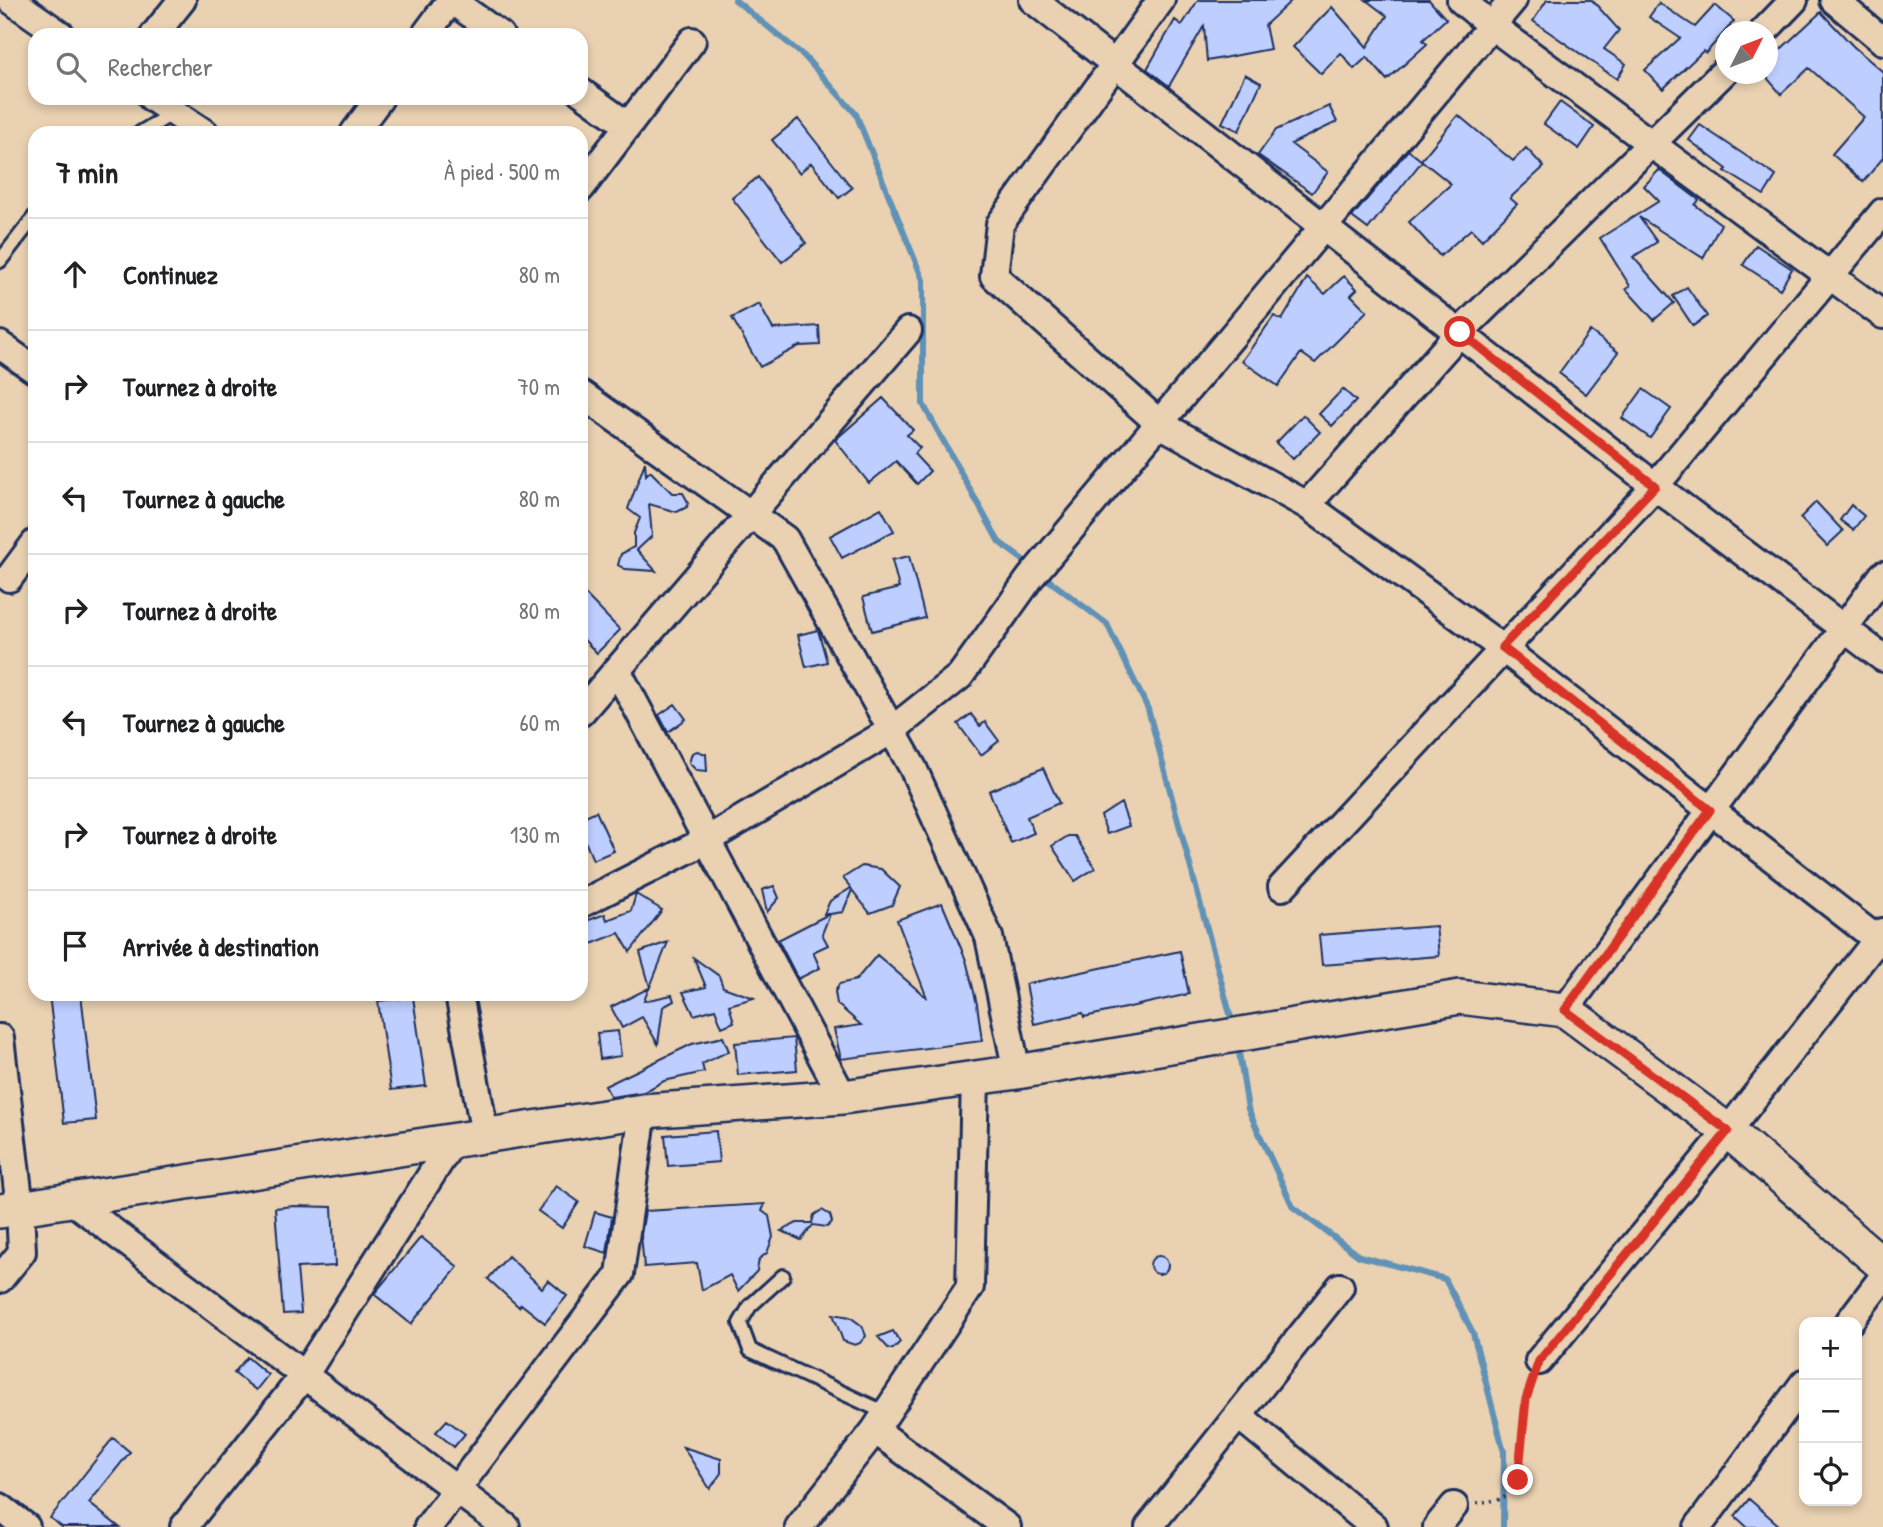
<!DOCTYPE html>
<html lang="fr">
<head>
<meta charset="utf-8">
<style>
	body { margin:0; font-family:"Patrick Hand",sans-serif; background:#f6f6f6; color:#202124 }
	.controls { position:absolute; right:21px; bottom:21px; display:grid; overflow:hidden; border-radius:14px; box-shadow:0 4px 10px #0003 }
	.controls button { width:63px; height:63px; display:grid; place-items:center; padding:0; border:0; border-bottom:2px solid #e0e0e0; background:#fff; color:#202124; font:35px sans-serif }
	.compass { position:absolute; left:1715px; top:21px; width:63px; height:63px; border-radius:50%; background:#fff; box-shadow:0 4px 10px #0003; rotate:48deg }
	.stop { position:absolute; width:21px; height:21px; margin:-16px; border:5px solid #d93025; border-radius:50%; background:#fff }
	.stop.end { background:#d93025; border-color:#fff; box-shadow:0 2px 7px #0008 }
	.list { margin:0; padding:0; list-style:none }
	h2 { display:flex; justify-content:space-between; align-items:center; height:91px; margin:0; padding:0 28px; font-size:30px }
	h2 small { font-size:23px; font-weight:400; color:#757577 }
	.list li { display:grid; grid-template-columns:46px 1fr auto; gap:21px; align-items:center; box-sizing:border-box; height:112px; padding:0 28px; border-top:2px solid #e0e0e0 }
	.list b { display:block; font-size:26px; white-space:nowrap }
	.list em { font-size:23px; font-style:normal; color:#757577 }
	.icon { flex:none; width:38px; height:38px; fill:none; stroke:currentColor; stroke-width:2; stroke-linecap:round; stroke-linejoin:round }
	.map { position:relative; flex:none; width:1883px; height:1527px; overflow:hidden }
	.search { position:absolute; background:#fff; box-shadow:0 4px 10px #0003; left:28px; top:28px; width:560px; height:77px; display:flex; align-items:center; gap:18px; box-sizing:border-box; padding:0 24px; border-radius:21px; color:#757577; font-size:26px }
	.panel { position:absolute; background:#fff; box-shadow:0 4px 10px #0003; left:28px; top:126px; width:560px; height:875px; border-radius:21px }
	.map>svg:first-child { display:block }
	.lines { fill:none; stroke-linecap:round; stroke-linejoin:round }
	.stream { stroke:#6091b6; stroke-width:6 }
	.building { fill:#beceff; stroke:#1b2f5e; stroke-width:2 }
	.service-casing { stroke:#1b2f5e; stroke-width:18 }
	.minor-casing { stroke:#1b2f5e; stroke-width:32 }
	.tertiary-casing { stroke:#1b2f5e; stroke-width:38 }
	.path { stroke:#1b2f5e; stroke-width:3.5; stroke-dasharray:2 5; stroke-linecap:butt }
	.service { stroke:#e9d1b1; stroke-width:12 }
	.minor { stroke:#e9d1b1; stroke-width:26 }
	.tertiary { stroke:#e9d1b1; stroke-width:33 }
	.route { stroke:#d93025; stroke-width:9 }
</style>
</head>
<body>
<div class="map">
<svg width="1883" height="1527" viewBox="0 0 1883 1527">
	<rect width="100%" height="100%" fill="#e9d1b1"/>
	<filter id="ink" filterUnits="userSpaceOnUse"><feTurbulence type="fractalNoise" baseFrequency=".0143" numOctaves="2"/><feDisplacementMap in="SourceGraphic" scale="14" xChannelSelector="R" yChannelSelector="G"/><feConvolveMatrix kernelMatrix="1 2 1 2 8 2 1 2 1" color-interpolation-filters="sRGB"/></filter>
	<g filter="url(#ink)">
		<g class="lines">
			<path class="stream" d="M735 0 804 56 856 114 923 280V404L999 542 1031 566
				M1042 575 1107 624 1148 709 1233 1025
				M1238 1046 1248 1109 1293 1207 1359 1256 1445 1279 1473 1333 1504 1452 1503 1527"/>
		</g>
		<path class="building" d="M1198 0H1292L1265 25 1270 49 1207 61 1204 26 1169 86 1147 69 1175 20 1182 25Z
			M1366 0H1429L1446 19 1423 40 1427 44 1387 80 1367 57 1354 69 1341 53 1321 74 1293 47 1332 7 1367 47 1387 16Z
			M1547 0H1592L1619 30 1604 49 1626 64 1617 79 1533 21Z
			M1659 3 1695 27 1715 5 1734 21 1706 53 1703 51 1663 89 1645 70 1680 38 1649 17Z
			M1821 12 1853 46 1883 72V158L1863 182 1832 154 1864 117 1809 68 1781 94 1768 79V61Z
			M1245 74 1261 83 1239 131 1222 123Z
			M1560 102 1594 127 1579 149 1544 124Z
			M1329 106 1337 122 1291 144 1328 172 1312 193 1258 155 1276 130Z
			M1458 115 1513 161 1526 148 1544 167 1510 198 1517 204 1482 240 1471 229 1440 256 1409 222 1451 184 1421 160Z
			M798 119 852 188 839 198 811 163 799 173 772 140Z
			M1700 125 1776 176 1764 195 1725 171 1727 169 1689 140Z
			M1408 150 1422 161 1368 229 1352 217Z
			M1659 170 1699 200 1695 205 1721 224 1703 258 1639 217 1657 242 1633 257 1674 303 1654 320 1626 289 1630 286 1600 238 1659 201 1644 186Z
			M758 177 806 243 782 262 732 198Z
			M1756 245 1792 269 1780 289 1743 265Z
			M1344 276 1357 289 1351 295 1367 311 1315 363 1301 353 1278 386 1242 361 1274 316 1282 320 1307 278 1325 294Z
			M1687 287 1707 316 1693 326 1673 296Z
			M759 304 773 329 819 326 820 345 799 346 760 367 732 318Z
			M1590 331 1618 352 1586 394 1559 373Z
			M1343 389 1356 401 1332 426 1319 414Z
			M1643 389 1671 409 1650 438 1622 418Z
			M883 398 913 430 907 435 920 448 914 454 930 471 917 484 896 461 869 483 835 440Z
			M1303 415 1320 432 1293 459 1276 443Z
			M645 462 646 475 650 471 672 493H683L688 502 687 507 677 512 649 504 652 536 637 550 656 571 625 569 618 565 621 554 634 547V533L640 518 628 509Z
			M1816 502 1843 531 1827 546 1800 518Z
			M1851 505 1864 516 1853 530 1840 520Z
			M881 508 894 531 842 558 830 536Z
			M909 556 925 618 872 631 863 597 899 588 892 560Z
			M581 590 620 630 597 653 581 637Z
			M818 630 827 662 806 667 798 635Z
			M675 704 686 719 668 732 659 715Z
			M971 714 980 726 985 722 999 741 981 755 958 724Z
			M697 751 706 754 707 771 696 770 689 763 692 753Z
			M1043 768 1059 803 1027 817 1034 833 1011 843 989 791Z
			M1121 803 1129 826 1107 834 1101 816Z
			M596 811 614 851 593 860 581 832V818Z
			M1068 836H1075L1095 868 1075 881 1052 846Z
			M862 866 881 869 900 887 892 905 870 913 852 890 843 912 830 914 822 934 828 945 813 952 820 968 798 979 778 940 829 914H824L830 901 851 888 843 878Z
			M774 886 779 898 767 912 762 890Z
			M636 894 662 910 630 952 619 933 581 948V923L605 914 607 920 631 911Z
			M942 903 966 960 977 1004 982 1041 841 1059 834 1029 861 1025 837 1004 835 992 839 984 856 980 877 955 927 998 897 920Z
			M1436 926 1439 956 1322 965 1319 935Z
			M668 942 650 987 640 952Z
			M1180 951 1189 994 1084 1017 1083 1013 1034 1024 1026 984Z
			M694 958 719 976 723 987 754 998 729 1005 734 1022 722 1027 715 1009 694 1015 683 992 706 987Z
			M649 988 644 1001 672 995 674 1001 663 1007 658 1044 642 1017 622 1028 611 1007Z
			M49 994H81L96 1120 64 1123Z
			M413 997 426 1086 391 1090 378 1001Z
			M618 1031 621 1056 600 1059 597 1033Z
			M723 1037 729 1051 702 1064 704 1072 664 1081 644 1092 611 1097 605 1086 692 1044Z
			M794 1038 797 1070 738 1075 735 1043Z
			M716 1131 719 1162 668 1166 665 1135Z
			M556 1186 579 1202 562 1228 538 1211Z
			M765 1204 762 1211 769 1216 773 1237 767 1253 759 1259 757 1271 738 1291 730 1275 702 1290 697 1263 644 1267 641 1235 645 1211Z
			M294 1206 332 1207 335 1266 297 1268 301 1313 283 1314 275 1208Z
			M822 1210 830 1215 832 1222 827 1227 813 1225 801 1240 781 1231 797 1223H812L814 1215Z
			M595 1212 612 1217 607 1253 585 1246Z
			M421 1237 458 1267 411 1324 374 1294Z
			M1150 1265a9 9 0 1 1 18 0a9 9 0 1 1-18 0Z
			M508 1256 542 1288 548 1280 567 1296 545 1323 521 1304 519 1307 488 1279Z
			M833 1314 850 1317 862 1326 866 1336 860 1343 855 1345 843 1341Z
			M893 1331 900 1342 893 1349H889L878 1337Z
			M247 1357 268 1375 256 1390 234 1373Z
			M447 1420 465 1434 454 1447 436 1432Z
			M113 1438 130 1452 89 1503 119 1527H62L50 1518Z
			M683 1447 721 1459V1473L710 1489Z
			M1749 1499 1781 1527H1747L1735 1516Z"/>
		<g class="lines">
			<defs>
				<path id="service" d="M140 133 173 113
					M0 261 35 216
					M783 1276 750 1306 740 1323 750 1350 886 1413"/>
				<path id="minor" d="M11 0 61 35
					M451 0 500 35
					M1033 0 1655 486 1883 658
					M1161 0 1000 224 994 276 1160 424 1307 505 1501 647 1883 944
					M1461 0 1492 26 1883 315
					M1834 0 1883 41
					M1763 32 1794 0
					M154 35 182 0
					M425 35 451 0
					M581 92 627 125
					M152 98 205 133
					M354 133 380 98
					M581 188 692 41
					M0 345 35 370
					M581 394 785 539 913 768 989 937 1017 1072
					M1307 505 1460 332 1726 70
					M9 578 35 543
					M617 670 843 1097
					M581 712 908 331
					M1282 887 1655 486 1883 212
					M581 904 707 840 892 730 960 676 1030 578 1513 0
					M459 994 485 1135
					M1565 1010 1883 575
					M0 1038 20 1208 22 1252 0 1279
					M71 1200 506 1527
					M1849 1322 1883 1277
					M1539 1361 1728 1131 1883 932
					M1238 1415 1374 1527
					M875 1430 1007 1527
					M0 1507 26 1527
					M184 1527 305 1374 454 1139
					M428 1527 620 1274 643 1111
					M799 1527 875 1430 970 1287 975 1078
					M1149 1527 1340 1287
					M1437 1527 1454 1506
					M1698 1527 1804 1383"/>
				<path id="tertiary" d="M0 1211 643 1111 843 1097 1017 1072 1460 997 1565 1010 1728 1131 1883 1265"/>
			</defs>
			<use href="#service" class="service-casing"/>
			<use href="#minor" class="minor-casing"/>
			<use href="#tertiary" class="tertiary-casing"/>
			<path class="path" d="M1477 1503 1503 1499 1518 1480 1526 1399 1531 1383"/>
			<use href="#service" class="service"/>
			<use href="#minor" class="minor"/>
			<use href="#tertiary" class="tertiary"/>
		</g>
	</g>
	<g class="lines" filter="url(#ink)">
		<path class="route" d="M1460 332 1655 486 1502 647 1710 810 1565 1010 1728 1131 1539 1361 1526 1399 1518 1480"/>
	</g>
</svg>
<div class="controls">
<button>+</button>
<button>−</button>
<button><svg class="icon" aria-label="locate" viewBox="0 0 24 24"><circle cx="12" cy="12" r="6"/><path d="M12 2v4M12 18v4M2 12h4M18 12h4"/></svg></button>
</div>
<svg class="compass" viewBox="-18 -18 36 36"><path d="M0-13l5 13h-10z" fill="#e53935"/><path d="M0 13l5-13h-10z" fill="#757577"/></svg>
<div class="stop" style="left:1460px;top:332px"></div>
<div class="stop end" style="left:1518px;top:1480px"></div>
<div class="search"><svg class="icon" aria-label="search" viewBox="0 0 24 24"><circle cx="10" cy="10" r="6"/><path d="M15 15l6 6"/></svg>Rechercher</div>
<section class="panel">
<h2>7 min<small>À pied · 500 m</small></h2>
<ul class="list">
<li><svg class="icon" aria-label="ahead" viewBox="0 0 24 24"><path d="M12 20V5M6 11l6-6 6 6"/></svg><div><b>Continuez</b></div><em>80 m</em></li>
<li><svg class="icon" aria-label="right" viewBox="0 0 24 24"><path d="M7 20v-9h11M14 6l5 5-5 5"/></svg><div><b>Tournez à droite</b></div><em>70 m</em></li>
<li><svg class="icon" aria-label="left" viewBox="0 0 24 24"><path d="M17 20v-9H6M10 6l-5 5 5 5"/></svg><div><b>Tournez à gauche</b></div><em>80 m</em></li>
<li><svg class="icon" aria-label="right" viewBox="0 0 24 24"><path d="M7 20v-9h11M14 6l5 5-5 5"/></svg><div><b>Tournez à droite</b></div><em>80 m</em></li>
<li><svg class="icon" aria-label="left" viewBox="0 0 24 24"><path d="M17 20v-9H6M10 6l-5 5 5 5"/></svg><div><b>Tournez à gauche</b></div><em>60 m</em></li>
<li><svg class="icon" aria-label="right" viewBox="0 0 24 24"><path d="M7 20v-9h11M14 6l5 5-5 5"/></svg><div><b>Tournez à droite</b></div><em>130 m</em></li>
<li><svg class="icon" aria-label="arrive" viewBox="0 0 24 24"><path d="M6 21V4h12l-3 4 3 4H6"/></svg><div><b>Arrivée à destination</b></div></li>
</ul>
</section>
</div>
</body>
</html>
